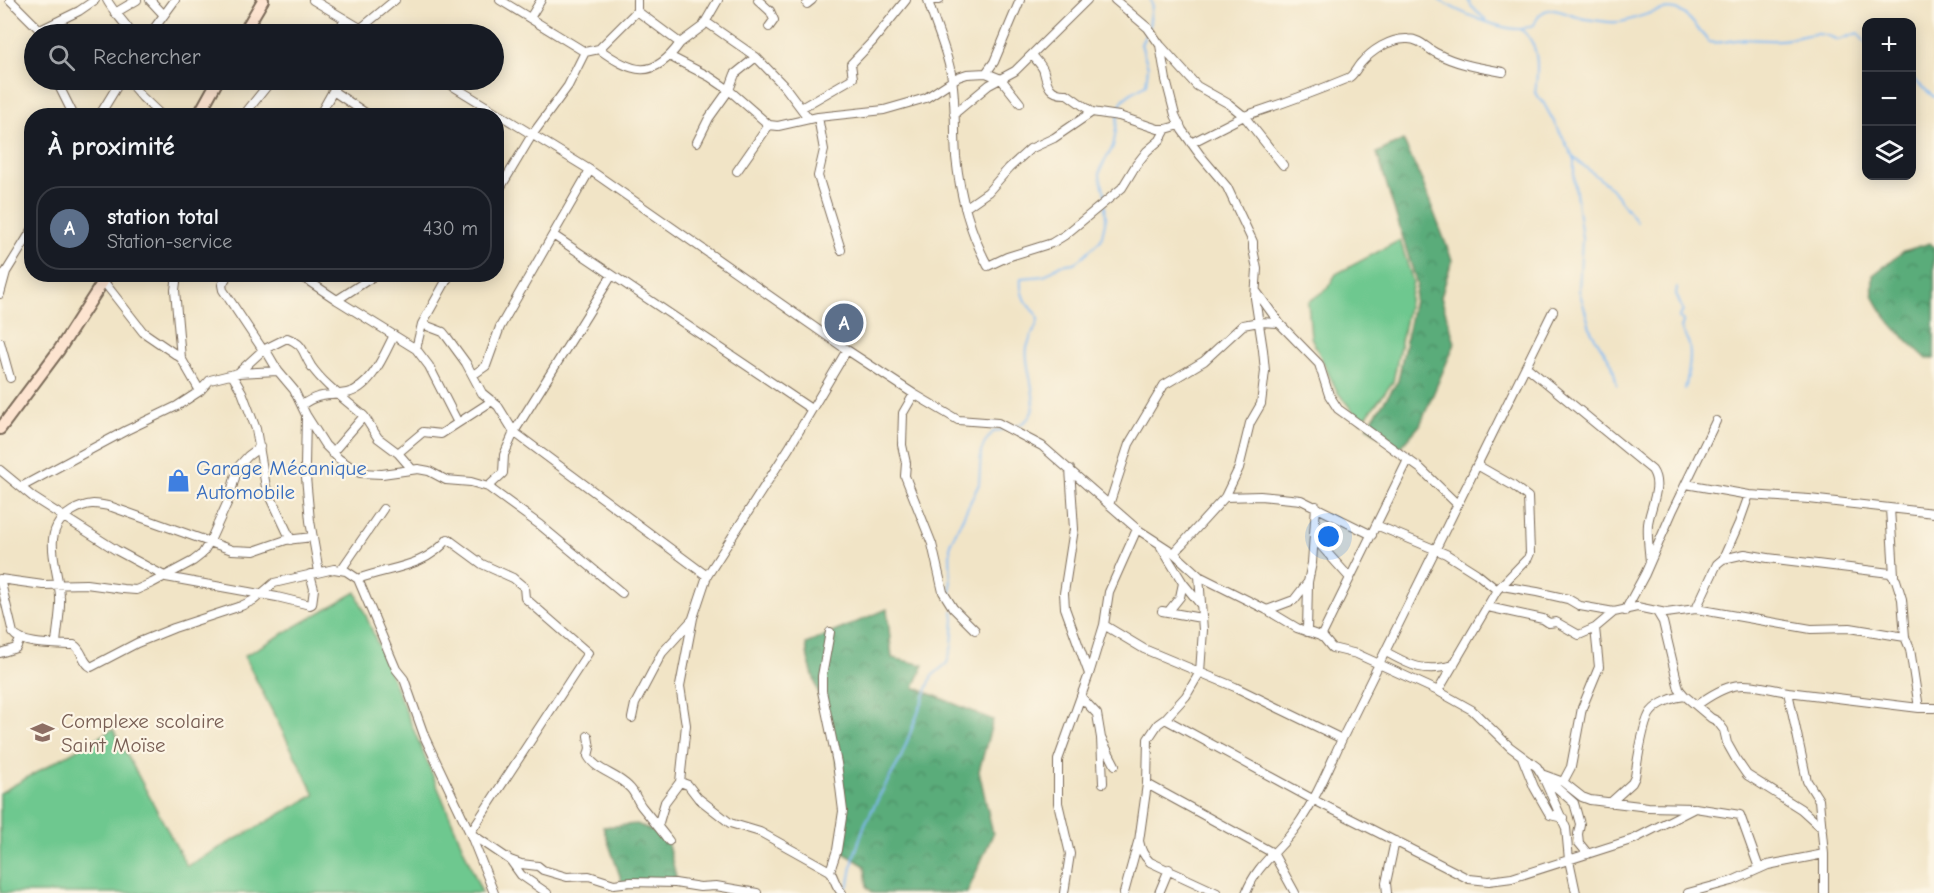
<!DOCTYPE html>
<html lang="fr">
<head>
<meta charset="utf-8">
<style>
	body { margin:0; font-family:"Comic Neue",sans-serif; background:#20242c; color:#f1f3f6 }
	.controls { position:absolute; right:18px; top:18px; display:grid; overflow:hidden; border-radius:12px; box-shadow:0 3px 15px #0003 }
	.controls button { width:54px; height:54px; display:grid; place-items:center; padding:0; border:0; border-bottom:2px solid #363941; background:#171b24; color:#f1f3f6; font:30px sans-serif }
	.you { position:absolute; left:1329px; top:537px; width:21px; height:21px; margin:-15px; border:4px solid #fff; border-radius:50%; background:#1a73e8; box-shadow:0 0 0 9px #1a73e833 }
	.badge { display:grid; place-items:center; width:39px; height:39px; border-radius:50%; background:#d690ce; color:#fff; font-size:20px; font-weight:700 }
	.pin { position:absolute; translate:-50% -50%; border:3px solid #fff; box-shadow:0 2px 6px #0006 }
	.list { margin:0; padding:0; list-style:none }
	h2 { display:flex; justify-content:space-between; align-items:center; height:78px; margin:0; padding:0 24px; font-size:26px }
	h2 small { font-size:20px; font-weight:400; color:#9ea1a6 }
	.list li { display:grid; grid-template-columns:39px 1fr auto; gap:18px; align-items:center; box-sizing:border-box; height:84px; margin:0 12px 12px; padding:0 12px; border:2px solid #363941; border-radius:24px }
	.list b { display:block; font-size:22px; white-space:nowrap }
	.list p { margin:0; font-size:20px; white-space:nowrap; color:#9ea1a6 }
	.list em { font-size:20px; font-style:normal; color:#9ea1a6 }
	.icon { flex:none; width:33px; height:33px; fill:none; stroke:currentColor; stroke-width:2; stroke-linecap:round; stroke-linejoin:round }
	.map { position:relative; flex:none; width:1934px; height:893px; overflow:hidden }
	.search { position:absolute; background:#171b24; box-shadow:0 3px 15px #0003; left:24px; top:24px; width:480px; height:66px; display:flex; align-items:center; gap:15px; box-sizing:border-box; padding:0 21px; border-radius:33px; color:#9ea1a6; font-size:22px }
	.panel { position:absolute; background:#171b24; box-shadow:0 3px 15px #0003; left:24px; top:108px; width:480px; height:174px; border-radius:24px }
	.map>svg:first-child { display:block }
	.green { fill:#6ec88f; stroke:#547956; stroke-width:1.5 }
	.forest { fill:url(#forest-crowns); stroke:#4a6b4c; stroke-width:1.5 }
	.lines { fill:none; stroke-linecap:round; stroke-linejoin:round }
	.stream { stroke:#83bcf4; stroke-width:2 }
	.street-casing { stroke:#7b6b59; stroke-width:10 }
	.secondary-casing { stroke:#7b6b59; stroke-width:14 }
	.street { stroke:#fff; stroke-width:8 }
	.secondary { stroke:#fde4d0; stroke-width:10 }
	.labels { text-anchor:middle; stroke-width:4.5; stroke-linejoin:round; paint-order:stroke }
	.shop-label { font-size:21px; fill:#366cbe; stroke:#fcf5e5; text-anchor:start }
	.education-label { font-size:21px; fill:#785e54; stroke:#fcf5e5; text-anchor:start }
</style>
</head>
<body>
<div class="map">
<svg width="1934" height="893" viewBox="0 0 1934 893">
	<defs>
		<pattern id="forest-crowns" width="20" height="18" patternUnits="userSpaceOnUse" patternTransform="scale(1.5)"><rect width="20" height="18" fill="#5aac7a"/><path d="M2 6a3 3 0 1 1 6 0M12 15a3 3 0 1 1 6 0" fill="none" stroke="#4c8c63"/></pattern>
	</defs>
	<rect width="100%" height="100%" fill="#fcf5e5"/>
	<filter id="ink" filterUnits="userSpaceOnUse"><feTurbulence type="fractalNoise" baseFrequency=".0167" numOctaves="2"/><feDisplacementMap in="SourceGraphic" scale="12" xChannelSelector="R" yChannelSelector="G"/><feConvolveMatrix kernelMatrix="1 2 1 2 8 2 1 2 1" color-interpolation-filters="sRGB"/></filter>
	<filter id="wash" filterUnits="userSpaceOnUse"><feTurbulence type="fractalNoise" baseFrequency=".008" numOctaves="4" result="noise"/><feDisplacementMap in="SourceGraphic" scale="24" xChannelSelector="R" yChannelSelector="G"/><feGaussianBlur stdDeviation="1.35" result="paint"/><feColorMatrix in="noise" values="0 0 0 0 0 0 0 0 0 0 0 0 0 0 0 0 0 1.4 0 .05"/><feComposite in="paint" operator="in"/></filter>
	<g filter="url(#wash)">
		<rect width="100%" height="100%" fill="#f1e4c6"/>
		<path class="green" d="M1400 240 1413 282 1393 382 1362 422 1338 393 1311 337 1308 302 1327 289 1336 274Z
			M356 592 482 893H0V793L113 729 187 866 315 795 244 656Z"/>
		<path class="forest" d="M1403 140 1422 181 1452 260 1441 297 1455 343 1420 425 1399 449 1367 427 1398 381 1417 284 1377 153Z
			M1930 243 1934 247V359H1927C1908 341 1882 319 1873 294 1872 288 1873 281 1873 275L1904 251Z
			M887 609 892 658 924 665 914 687 993 720 979 771 993 834 967 893H873L867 887 865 866 839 850C854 786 825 720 808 658L806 644Z
			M637 824 663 836 668 845 677 880 674 877 675 883 622 882 603 827Z"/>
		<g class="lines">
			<path class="stream" d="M1439 0C1457 11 1499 30 1520 29 1524 29 1530 26 1534 25 1544 0 1558 12 1581 18 1590 20 1600 21 1609 22 1631 25 1658 5 1676 10 1689 13 1700 33 1709 42 1723 44 1724 41 1736 40 1751 38 1765 41 1779 40 1805 39 1811 27 1838 40L1858 33 1866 44
				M1468 0 1472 7 1486 20
				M1149 27 1152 5 1151 0
				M1520 29C1541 43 1538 71 1535 93L1543 102 1574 158 1610 187 1637 222
				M1912 78 1934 97
				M1574 158V178L1582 239 1579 290 1591 331 1612 364 1617 385
				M1105 197C1106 189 1100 183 1100 175 1099 165 1110 155 1113 146 1117 133 1116 110 1123 100 1129 93 1138 90 1146 84L1148 67 1141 44 1147 32
				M1677 287 1676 294 1683 311 1679 318 1682 319 1683 322 1681 328C1683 334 1688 339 1689 345 1692 358 1688 376 1685 389
				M1012 427C1053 418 1022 372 1027 348 1029 339 1035 330 1038 321 1038 312 1034 312 1029 306 1022 299 1020 287 1021 278L1044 276 1060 265 1074 263 1081 258 1101 240 1106 218 1105 206
				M951 600 950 544 979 484 981 452 985 442 993 432 1003 429
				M844 891 849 883 854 856 865 824 881 793 900 760 932 676 947 663 952 646 954 619 953 611"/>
		</g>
	</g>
	<g filter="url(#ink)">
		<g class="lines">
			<defs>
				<path id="street" d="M10 0 40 30 41 33
					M107 0C114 13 124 21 132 34
					M150 0 164 15
					M313 0 370 34
					M500 0 585 52 599 49 637 11V0
					M758 0 770 11 774 20 769 27
					M928 0C935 27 948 51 952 79 956 104 954 131 956 157 960 196 969 231 988 266L1007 257 1052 243 1065 235 1122 188 1136 165 1147 151 1160 140 1166 129
					M934 0H939
					M1115 0 1148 28 1160 45 1166 80 1175 115 1182 130 1200 155 1227 187 1253 242V249L1257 269 1255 298 1263 350 1265 371 1261 404 1250 423 1239 468 1225 497 1174 553
					M807 4 812 0
					M637 11 680 43 703 26 718 0
					M115 13 137 0
					M530 18 541 0
					M706 22 756 57 785 87 809 119
					M360 29 395 0
					M40 30 79 11 95 0
					M150 34 175 0
					M342 34 343 18
					M1161 46 1197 86 1229 104 1244 116 1191 143
					M599 49C632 73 653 81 680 43
					M1032 55C1036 60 1043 66 1044 72 1047 85 1050 95 1067 94L1092 112 1119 116 1158 129H1166L1180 125
					M671 57 710 77 729 90 769 125
					M56 80 74 116
					M127 80 142 97 162 116
					M338 80 333 91 370 116
					M443 80 590 170 847 350 914 394 958 420 998 423 1042 446 1137 529 1174 553 1199 576 1267 610 1297 628 1323 637 1332 648 1357 654 1379 664 1438 691 1472 710 1510 747 1537 767 1542 775 1574 803 1580 824 1578 834 1579 843 1588 854
					M1020 103 1001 79 986 73 994 62 1020 0
					M801 108 853 78 851 64 872 42 906 0
					M954 114 989 85 1015 71 1087 0
					M99 116 121 80
					M243 116 267 86 262 80
					M319 116 333 91
					M818 117 824 150 818 176 841 250
					M697 142 709 118 729 90 735 74 756 57
					M1283 165 1244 116C1279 105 1314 92 1348 78 1353 76 1356 69 1360 64 1371 51 1390 38 1408 39 1420 39 1426 48 1436 53 1456 64 1480 68 1503 72
					M737 171 769 125 778 126 818 117 884 110 926 98 958 77 967 74 986 73
					M496 195 532 135 568 86 585 52
					M965 208 988 192 1009 168 1030 149 1054 138 1092 112
					M553 235 811 409
					M177 274 175 290 181 358
					M298 274 337 300 416 349 429 366 458 423
					M0 277 6 272 32 230
					M104 282 143 332 181 358 200 391
					M1256 291 1280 324 1319 364 1329 395 1338 409 1421 469 1457 504
					M0 294 6 272
					M337 300 377 274
					M422 324 443 332 447 337 466 363 482 393 498 406 514 432 707 576
					M0 342 10 378
					M416 349 422 324 450 274
					M1527 367 1652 470C1663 486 1650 507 1648 524 1647 537 1649 550 1650 562
					M278 371 268 354 263 350 287 338C305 345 302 352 311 366 325 386 346 400 364 416L332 453
					M238 373 278 371 294 390 306 415 325 445 339 459 360 473 382 474 418 469 429 471 446 480 471 482 488 487 540 525 622 593
					M232 375 242 392 256 429 266 487 291 540
					M473 375 486 366 500 327 590 170
					M914 394 903 413 902 445 906 463 905 476 932 544 943 592 953 608 975 630
					M302 405C320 392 328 397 347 393 371 388 384 355 394 335
					M306 415 305 466 310 521 319 572
					M364 416 378 438 398 453 411 468
					M398 453 423 432 441 434 492 401
					M1070 469 1074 529 1064 593 1065 608 1089 674
					M0 470 34 498 116 550 166 577 277 597 310 605 312 604 314 589 310 574
					M1686 484 1749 495 1809 499 1934 513
					M21 487 127 430 177 406 200 391 210 380 238 373 263 350 223 290 222 285 228 274
					M488 487 503 473 504 455 514 432 612 275
					M1225 497 1260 496 1301 500 1372 535
					M1109 505 1129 444 1164 385 1204 361 1243 325 1259 322 1279 323
					M1890 508 1894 575
					M1376 525 1446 554 1476 573 1497 590
					M1314 538 1350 578
					M1161 547 1183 583 1180 597 1168 612
					M1723 559 1739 523 1749 495
					M341 570 383 509
					M1199 576 1203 630 1200 672 1186 696 1165 719 1314 800 1469 879 1489 881 1512 878 1634 839 1695 808
					M0 579 13 633C22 646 58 644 74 645 83 650 82 662 91 667L137 643 174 628 241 606 254 600 274 583 334 569 346 571 358 579 396 669 404 679 425 738 470 833 494 893
					M0 579 43 585 86 584 123 589 136 590 152 583 193 561 202 554 210 541 229 499 238 467 248 456 260 447
					M358 579C390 567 424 568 448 539L482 564 513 578 524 587 525 598 588 653 470 833 510 860 521 864 538 866 543 870 567 877 589 876 614 884 631 882 675 883 700 887 716 886 757 893
					M1183 583 1201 605
					M1502 586 1537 592 1568 599 1580 606 1614 612 1637 607 1666 613 1696 609 1811 629 1850 628 1905 637
					M1488 607 1543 619 1549 623 1556 622 1579 635 1595 628
					M1696 609 1717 564 1723 559 1745 554 1768 558 1890 573 1896 580 1902 599 1905 637 1910 649 1919 708
					M1267 610 1294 600 1308 582
					M1162 611 1201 618
					M1625 611 1645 574 1673 510 1716 421
					M1657 612 1663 622 1679 689 1685 696
					M1104 625 1144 649 1235 687 1342 739
					M1307 632 1308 582 1312 563 1316 506
					M1321 637 1408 460
					M56 644C57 629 61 611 60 597 59 567 38 531 72 511 88 502 95 503 112 507L232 550 254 551 286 540 313 537
					M1386 652C1411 666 1424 673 1454 665
					M0 653 16 648 20 640
					M1438 691 1497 590 1528 558 1530 553 1528 497 1512 485 1477 465
					M1081 697 1097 714 1101 738
					M1697 705C1736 677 1744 684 1788 692
					M632 718 635 704 662 653 692 620
					M1165 719 1158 724 1148 739 1147 784 1139 841C1141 850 1143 855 1150 862L1217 893
					M588 736 590 748 588 756C596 771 616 773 629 787 635 792 637 801 642 807 651 818 660 829 669 841
					M1522 757 1534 787 1550 815 1563 818
					M1544 775 1563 782 1571 767 1582 708 1599 667 1595 628 1614 612
					M1543 777 1566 828 1569 860 1576 893
					M680 782 688 785 698 798 730 823 760 832 830 871C835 879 835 886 842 893
					M1563 782 1582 797 1590 800 1648 807 1695 808 1740 815 1759 868
					M1103 783 1101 738 1115 765
					M1147 784 1273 853 1295 893
					M1610 803 1632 783 1635 777C1637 764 1643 721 1651 712 1658 703 1674 697 1685 696L1711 718 1717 721 1724 730 1727 743 1736 759 1747 775 1801 809 1822 828
					M658 826 665 802 680 782 686 725 680 686 693 618 707 576 789 448 847 350
					M511 861 521 875 547 893
					M830 871 837 850 843 811 837 763 822 691V676L830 632
					M1064 893 1070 854 1058 803V760L1089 674 1104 625 1109 592 1137 529
					M1124 893 1138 842
					M1159 893 1169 869
					M1246 893C1258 862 1279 852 1297 826 1316 799 1328 769 1342 739L1553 311
					M1387 893 1386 883 1395 841
					M1688 893 1732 881 1768 865 1824 854
					M1824 893V854L1819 800 1807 781 1788 692 1919 708H1934"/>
				<path id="secondary" d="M243 34 263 0
					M198 116 218 80
					M0 429 59 350 108 274"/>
			</defs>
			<use href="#street" class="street-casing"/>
			<use href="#secondary" class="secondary-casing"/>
			<use href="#street" class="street"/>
			<use href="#secondary" class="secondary"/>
		</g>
	</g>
	<defs>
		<symbol id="shop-bare" viewBox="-9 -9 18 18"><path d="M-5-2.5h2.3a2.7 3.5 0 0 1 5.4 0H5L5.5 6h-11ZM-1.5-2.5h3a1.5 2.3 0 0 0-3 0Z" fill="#3f7fe0" stroke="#fcf5e5" stroke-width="2.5" paint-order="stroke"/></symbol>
		<symbol id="school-bare" viewBox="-9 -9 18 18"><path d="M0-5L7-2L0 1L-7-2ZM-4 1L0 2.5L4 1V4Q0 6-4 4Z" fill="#8d6e63" stroke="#fcf5e5" stroke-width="2.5" paint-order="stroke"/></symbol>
	</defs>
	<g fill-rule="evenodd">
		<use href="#shop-bare" x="162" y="464" width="33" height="33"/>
		<use href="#school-bare" x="26" y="716" width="33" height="33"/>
	</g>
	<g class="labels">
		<g class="shop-label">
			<text x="196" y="475">Garage Mécanique<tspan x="196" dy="24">Automobile</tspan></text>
		</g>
		<g class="education-label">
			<text x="61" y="728">Complexe scolaire<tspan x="61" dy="24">Saint Moïse</tspan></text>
		</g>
	</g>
</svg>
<div class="controls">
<button>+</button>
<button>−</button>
<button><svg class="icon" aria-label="layers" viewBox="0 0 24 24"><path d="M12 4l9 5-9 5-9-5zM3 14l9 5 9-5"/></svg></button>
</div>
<div class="you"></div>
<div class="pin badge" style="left:844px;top:323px;background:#5c6f8a">A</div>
<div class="search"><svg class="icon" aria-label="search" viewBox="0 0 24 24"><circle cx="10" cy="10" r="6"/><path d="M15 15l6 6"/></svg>Rechercher</div>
<section class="panel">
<h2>À proximité<small></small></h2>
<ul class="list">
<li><span class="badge" style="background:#5c6f8a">A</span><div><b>station total</b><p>Station-service</p></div><em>430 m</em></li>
</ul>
</section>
</div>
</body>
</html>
